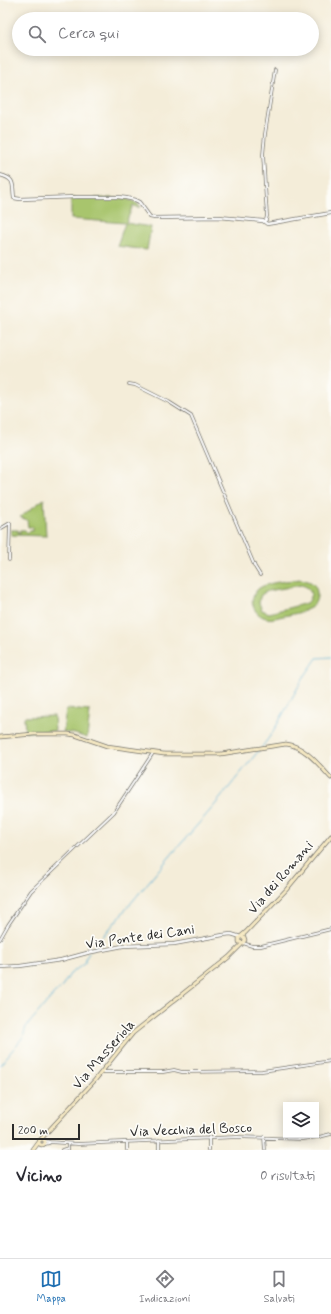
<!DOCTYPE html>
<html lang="it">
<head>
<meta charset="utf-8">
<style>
	body { margin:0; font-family:Mynerve,sans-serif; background:#f2f2f3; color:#2b2b33 }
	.controls { position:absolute; right:12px; bottom:12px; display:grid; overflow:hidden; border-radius:0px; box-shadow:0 2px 10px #0003 }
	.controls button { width:36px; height:36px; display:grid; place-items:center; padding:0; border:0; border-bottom:1px solid #e1e1e2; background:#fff; color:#2b2b33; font:20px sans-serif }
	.scale { position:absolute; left:12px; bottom:10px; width:68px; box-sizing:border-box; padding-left:4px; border:2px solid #2b2b2b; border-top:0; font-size:11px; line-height:14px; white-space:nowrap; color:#2b2b2b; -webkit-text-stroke:3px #fdfcf7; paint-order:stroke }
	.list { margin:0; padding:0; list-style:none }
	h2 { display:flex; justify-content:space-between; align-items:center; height:52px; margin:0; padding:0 16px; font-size:17px }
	h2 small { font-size:13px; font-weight:400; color:#7c7c81 }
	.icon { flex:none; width:22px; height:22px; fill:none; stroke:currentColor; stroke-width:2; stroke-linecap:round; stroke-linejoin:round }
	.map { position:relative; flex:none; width:331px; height:1150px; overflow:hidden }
	.search { position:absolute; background:#fff; box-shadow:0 2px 10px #0003; left:12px; right:12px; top:12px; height:44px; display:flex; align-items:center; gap:10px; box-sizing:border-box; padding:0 14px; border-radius:22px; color:#7c7c81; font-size:15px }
	.sheet { height:108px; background:#fff }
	nav { display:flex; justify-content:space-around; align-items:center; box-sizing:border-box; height:56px; border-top:1px solid #e1e1e2; background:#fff; font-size:11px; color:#7c7c81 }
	nav a { display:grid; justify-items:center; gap:2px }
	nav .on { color:#1f6fb2 }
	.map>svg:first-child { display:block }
	.green { fill:#a8c56d; stroke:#6a784c; fill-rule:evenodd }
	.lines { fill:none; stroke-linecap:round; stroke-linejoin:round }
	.stream { stroke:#57add3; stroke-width:1 }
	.minor-casing { stroke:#716f68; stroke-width:3.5 }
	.tertiary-casing { stroke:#716f68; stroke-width:4 }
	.secondary-casing { stroke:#716f68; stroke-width:4.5 }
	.minor { stroke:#fff; stroke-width:2 }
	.tertiary { stroke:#fff; stroke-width:2.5 }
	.secondary { stroke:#f6e9c3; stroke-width:3 }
	.labels { text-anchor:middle; stroke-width:3.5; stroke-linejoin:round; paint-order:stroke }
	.street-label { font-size:14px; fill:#2b2b2b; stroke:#fdfcf7 }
</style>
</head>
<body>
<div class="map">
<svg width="331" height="1150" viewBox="0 0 331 1150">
	<rect width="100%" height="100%" fill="#fdfcf7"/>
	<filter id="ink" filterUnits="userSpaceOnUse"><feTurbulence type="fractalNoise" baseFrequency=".025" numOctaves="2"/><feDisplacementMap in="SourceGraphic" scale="8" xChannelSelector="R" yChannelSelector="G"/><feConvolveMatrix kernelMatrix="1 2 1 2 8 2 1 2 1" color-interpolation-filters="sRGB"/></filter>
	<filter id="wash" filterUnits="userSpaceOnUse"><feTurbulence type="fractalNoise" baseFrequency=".012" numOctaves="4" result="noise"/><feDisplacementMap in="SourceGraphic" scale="16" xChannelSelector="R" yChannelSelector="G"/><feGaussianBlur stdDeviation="0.9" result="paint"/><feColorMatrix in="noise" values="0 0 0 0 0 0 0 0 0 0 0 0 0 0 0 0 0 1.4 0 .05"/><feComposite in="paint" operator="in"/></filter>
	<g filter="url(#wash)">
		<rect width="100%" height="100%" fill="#f4edd9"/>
		<path class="green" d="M72 198H104L106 199 107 198C118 198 134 198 141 207H136L133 205 126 223 151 227 147 250 117 246 125 223 71 219V203Z
			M44 499 46 536 11 535V530H18V533H20V530H25L26 532 28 533 29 531H33V527H28L27 520 20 517Z
			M300 579C305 580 311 581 314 585 320 592 317 606 308 609 299 614 286 615 275 618 258 622 244 602 258 589 266 582 289 581 300 579ZM301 585C311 587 314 597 307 603L269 613 262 610 259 603 260 597 262 594 268 591Z
			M66 709 90 711 87 738 75 734 63 732Z
			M54 716 55 731 25 732 24 717Z"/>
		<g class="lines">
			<path class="stream" d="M262 747 273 732 302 680 317 658 331 657
				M91 951 172 854 214 806 260 749
				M0 1065 19 1042 23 1037 26 1027 53 995 62 987 70 974 85 963V959L89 953"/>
		</g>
	</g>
	<g filter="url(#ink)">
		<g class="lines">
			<defs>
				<path id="minor" d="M264 221 266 220 267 216 263 155 265 134 275 70
					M129 384 135 385 169 402 191 416 255 567 260 575
					M0 529 10 523 9 560
					M0 939 8 925 31 891 114 812 153 753
					M243 943 252 946H261L331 929
					M103 1072H163L174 1070 182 1072 262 1071 331 1061
					M209 1137V1150
					M264 1137 265 1150
					M45 1141 50 1142 78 1144 237 1137 302 1139 319 1137 331 1134
					M45 1144 49 1143
					M62 1150 68 1148
					M68 1150V1144
					M127 1150V1142
					M159 1150V1140"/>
				<path id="tertiary" d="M0 175C16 179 12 184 14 198L20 199 77 197H118L126 198 135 200 139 202 150 217 155 218 219 217 263 221 267 224 331 213
					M0 967 20 966 61 960 87 953 123 946 174 944 223 935 231 934 241 937"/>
				<path id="secondary" d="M0 737 34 734H68L75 735 107 746 164 754H221L286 744C305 746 319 765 331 778
					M241 937H244L245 940 243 943 239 942V938L246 932 286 890 331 836
					M39 1142a3 3 0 1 1 6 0a3 3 0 1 1-6 0Z
					M41 1139 95 1080 133 1033 229 957 243 943
					M33 1150 39 1142"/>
			</defs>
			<use href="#minor" class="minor-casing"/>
			<use href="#tertiary" class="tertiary-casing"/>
			<use href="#secondary" class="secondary-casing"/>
			<use href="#minor" class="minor"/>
			<use href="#tertiary" class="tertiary"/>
			<use href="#secondary" class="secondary"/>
		</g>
	</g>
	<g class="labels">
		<g class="street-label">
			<text transform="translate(280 877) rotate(-49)" y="5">Via dei Romani</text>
			<text transform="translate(140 936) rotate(-8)" y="5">Via Ponte dei Cani</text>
			<text transform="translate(103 1054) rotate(-49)" y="5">Via Masseriola</text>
			<text transform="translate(191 1129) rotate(-2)" y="5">Via Vecchia del Bosco</text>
		</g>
	</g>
</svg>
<div class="controls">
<button><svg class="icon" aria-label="layers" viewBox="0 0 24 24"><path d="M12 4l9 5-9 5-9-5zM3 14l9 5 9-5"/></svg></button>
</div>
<div class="scale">200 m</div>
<div class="search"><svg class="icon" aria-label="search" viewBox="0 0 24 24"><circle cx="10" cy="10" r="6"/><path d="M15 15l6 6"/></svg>Cerca qui</div>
</div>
<section class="sheet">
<h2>Vicino<small>0 risultati</small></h2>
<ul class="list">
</ul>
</section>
<nav>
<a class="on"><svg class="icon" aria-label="map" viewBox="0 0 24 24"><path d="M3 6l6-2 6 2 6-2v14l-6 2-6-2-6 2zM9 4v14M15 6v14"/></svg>Mappa</a>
<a><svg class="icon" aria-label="directions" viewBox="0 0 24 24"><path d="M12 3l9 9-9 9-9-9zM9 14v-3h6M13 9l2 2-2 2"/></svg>Indicazioni</a>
<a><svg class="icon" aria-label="saved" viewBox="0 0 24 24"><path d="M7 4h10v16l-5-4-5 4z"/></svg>Salvati</a>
</nav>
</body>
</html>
